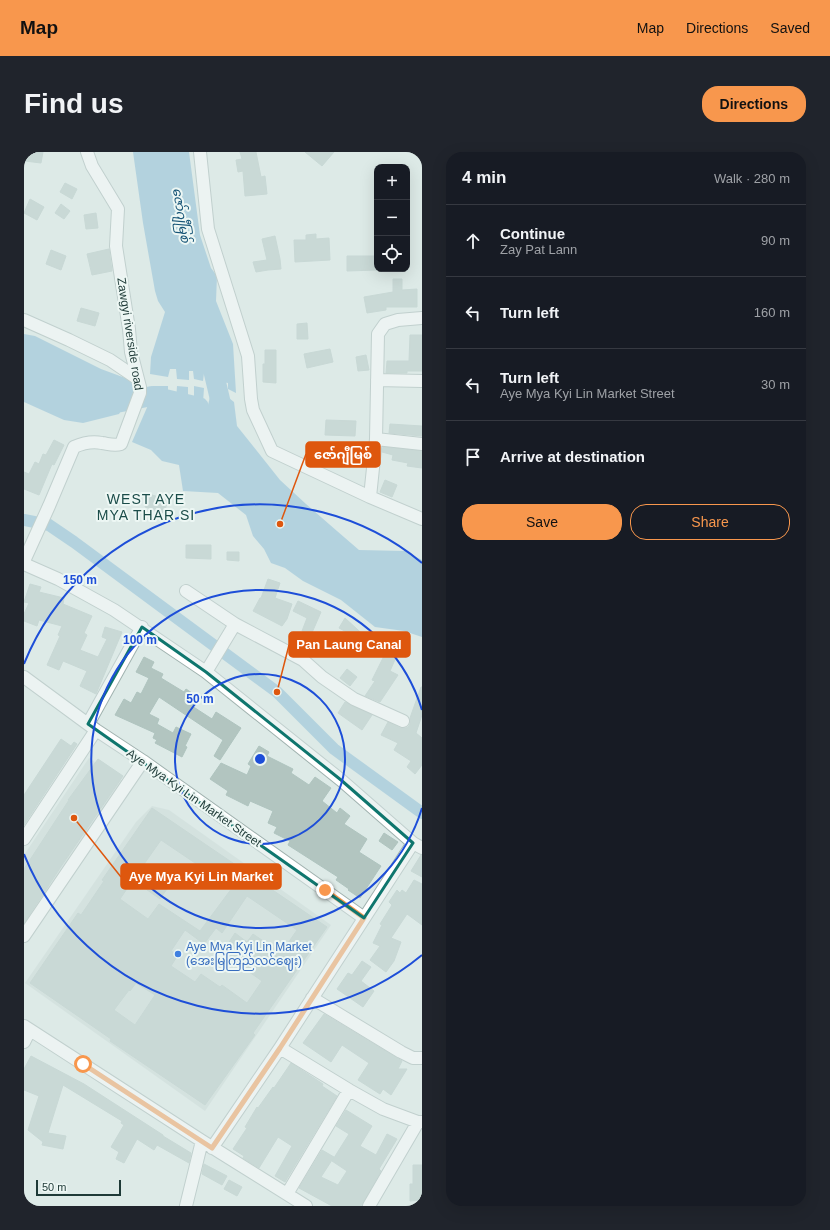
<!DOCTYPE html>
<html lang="en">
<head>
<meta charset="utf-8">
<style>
	body { margin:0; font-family:Arial,"Noto Sans Myanmar",sans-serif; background:#20242c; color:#f1f3f6 }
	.controls { position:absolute; right:12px; top:12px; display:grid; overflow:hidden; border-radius:8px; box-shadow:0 4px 16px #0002 }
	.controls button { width:36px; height:36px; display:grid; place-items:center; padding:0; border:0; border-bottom:1px solid #363941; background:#171b24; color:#f1f3f6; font:20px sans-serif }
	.scale { position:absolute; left:12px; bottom:10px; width:85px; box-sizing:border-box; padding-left:4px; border:2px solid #1e3a37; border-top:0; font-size:11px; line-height:14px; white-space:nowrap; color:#1e3a37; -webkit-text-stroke:3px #edf7f4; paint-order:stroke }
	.stop { position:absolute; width:12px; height:12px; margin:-9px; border:3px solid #f8974d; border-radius:50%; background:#fff }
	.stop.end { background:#f8974d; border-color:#fff; box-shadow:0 1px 4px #0008 }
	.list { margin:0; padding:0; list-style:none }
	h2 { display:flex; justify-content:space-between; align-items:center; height:52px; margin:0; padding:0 16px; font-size:17px }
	h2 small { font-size:13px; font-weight:400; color:#9ea1a6 }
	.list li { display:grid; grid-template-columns:26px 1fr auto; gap:12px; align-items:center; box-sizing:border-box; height:72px; padding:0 16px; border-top:1px solid #363941 }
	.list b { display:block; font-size:15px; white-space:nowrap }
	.list p { margin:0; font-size:13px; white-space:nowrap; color:#9ea1a6 }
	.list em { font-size:13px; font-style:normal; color:#9ea1a6 }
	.actions { display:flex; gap:8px; padding:12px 16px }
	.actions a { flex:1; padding:9px 0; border:1px solid #f8974d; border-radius:16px; text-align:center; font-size:14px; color:#f8974d }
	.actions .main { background:#f8974d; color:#111 }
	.icon { flex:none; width:22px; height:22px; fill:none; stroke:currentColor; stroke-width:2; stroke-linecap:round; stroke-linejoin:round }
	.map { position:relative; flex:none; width:398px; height:1054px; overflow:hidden; border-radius:16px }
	header { display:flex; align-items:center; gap:24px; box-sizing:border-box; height:56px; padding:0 20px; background:#f8974d; color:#111 }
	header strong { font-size:19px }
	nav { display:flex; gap:22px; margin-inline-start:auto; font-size:14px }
	.intro { display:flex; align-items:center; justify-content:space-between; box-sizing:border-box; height:96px; padding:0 24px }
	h1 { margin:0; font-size:28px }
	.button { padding:10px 18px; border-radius:16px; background:#f8974d; color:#111; font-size:14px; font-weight:700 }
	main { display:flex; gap:24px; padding:0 24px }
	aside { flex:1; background:#171b24; border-radius:16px; box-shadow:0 4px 16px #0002 }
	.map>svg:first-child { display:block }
	.built { fill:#cbdad6 }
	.water { fill:#82b7d3 }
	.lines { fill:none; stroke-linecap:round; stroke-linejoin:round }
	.canal { stroke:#82b7d3; stroke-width:12 }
	.river { stroke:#82b7d3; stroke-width:20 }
	.building { fill:#b2c5c0; stroke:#afc4bf; fill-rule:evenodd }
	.minor-casing { stroke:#a0b2af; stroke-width:14 }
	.minor { stroke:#fff; stroke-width:12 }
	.route { stroke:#f8974d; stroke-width:5 }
	.marked { fill:none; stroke:#0f766e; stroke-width:3; stroke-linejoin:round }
	.ring { fill:none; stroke:#1d4ed8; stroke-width:2 }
	.shop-dot { fill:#3f7fe0; stroke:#edf7f4; stroke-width:1.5 }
	.labels { text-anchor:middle; stroke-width:4; stroke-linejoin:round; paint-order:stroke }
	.street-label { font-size:12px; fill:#1e3a37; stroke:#edf7f4 }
	.shop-label { font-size:12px; fill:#366cbe; stroke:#edf7f4; text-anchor:start }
	.water-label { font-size:13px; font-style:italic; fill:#175577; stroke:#edf7f4 }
	.quarter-label { font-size:14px; letter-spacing:1px; fill:#1a4c49; stroke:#edf7f4 }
	.centre { fill:#1d4ed8; stroke:#edf7f4; stroke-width:2 }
	.ring-label { font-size:12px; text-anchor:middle; font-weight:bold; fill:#1d4ed8; stroke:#edf7f4; stroke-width:4; stroke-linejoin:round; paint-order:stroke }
	.leader { fill:none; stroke:#de570e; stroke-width:1.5 }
	.callout-dot { fill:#de570e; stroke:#edf7f4; stroke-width:1.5 }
	.callout { fill:#de570e; stroke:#de570e; stroke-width:1.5 }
	.callout-label { font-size:13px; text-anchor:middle; font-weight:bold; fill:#fff }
</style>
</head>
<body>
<header>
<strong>Map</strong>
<nav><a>Map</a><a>Directions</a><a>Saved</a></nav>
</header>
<div class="intro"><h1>Find us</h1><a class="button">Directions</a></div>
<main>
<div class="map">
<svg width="398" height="1054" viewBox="0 0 398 1054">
	<rect width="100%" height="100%" fill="#ddeae7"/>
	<path class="built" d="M65 606 99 629 0 777V703Z
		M128 654 145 658 307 773 181 959 1 831 112 670Z"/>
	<path class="water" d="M109 0H165L176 83 187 116 193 124 192 149 209 192 212 241 204 237V231L198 230 197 234 188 230V224L180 221 179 229 170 227 169 219H165V228L153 227 152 217H146L144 225 126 222 127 205 141 160 134 149 131 139 119 71Z
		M0 182 11 184 77 217 115 231 95 262 59 271 40 268 0 250Z
		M129 234H144V249H152L153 234 164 235V250H170V234L180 236 179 251 184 253 188 237 196 241 193 255 200 258 201 243 210 250 213 274 256 328 282 352 313 379 335 398 381 399 398 408V485L380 479 351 475 317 448 279 429 261 416 247 411 240 397 229 384 222 363 194 341 159 339 155 313 138 309 127 298 108 290 128 244Z"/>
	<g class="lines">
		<path class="canal" d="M0 368 25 373 50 390 253 540 310 597 398 661"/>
		<path class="river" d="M186 205 199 260 201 284
			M77 254 128 244 175 255"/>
	</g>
	<path class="building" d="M3 0H19L17 11 1 9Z
		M216 0H232L237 25 241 24 243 42 221 44 219 19 214 20 212 8 218 7Z
		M281 0H310L298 14Z
		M41 31 53 37 48 47 36 40Z
		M6 47 20 55 13 68 0 61Z
		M37 52 46 59 40 67 31 61Z
		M72 61 74 76 62 77 60 63Z
		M292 82V87L305 86 306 108 271 110 270 88H282V83Z
		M251 84 256 107 257 117 244 118 232 120 229 110 243 108 238 87Z
		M85 97 88 119 68 123 63 102Z
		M27 98 42 104 37 118 22 112Z
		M323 104H353V118L323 119Z
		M369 127H378V138L393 137V155H362V158L343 161 340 145 369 140Z
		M57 156 75 161 71 174 53 169Z
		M283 171 284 187H273V172Z
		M386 183H398V219H383V221H362L363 209H385Z
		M306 197 309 210 283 216 280 202Z
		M241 198H252V231L239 230V212H241Z
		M342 203 345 218 334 219 332 205Z
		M302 268 332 269 331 284 301 283Z
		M366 272 398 274V284L365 281Z
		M30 288 40 293 30 313 28 312 15 343 0 337V320L5 322 11 310 15 312 19 302 22 303Z
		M359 295 398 299V316L383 314 384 311 368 308 369 303 358 300Z
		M361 328 373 333 368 345 356 340Z
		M125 342 144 348 140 361 121 355Z
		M162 393H187V407L162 406Z
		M203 400H215V409L203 408Z
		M244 427 256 431 251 446 268 452 263 467 258 474 229 459 236 446H237Z
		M6 432 17 435 15 440 40 446 39 452 68 464 60 481 63 483 56 498 74 505 83 487 78 485 81 475 98 480 72 542 56 534 63 519 39 509 35 518 23 513 36 484 34 483 38 474 15 468 13 474 0 469V462L5 451 0 450Z
		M274 449 297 460 287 483 278 479 283 466 269 459Z
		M321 466 346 489 338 499 324 488 328 483 315 476Z
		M363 498 373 503 366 519 374 523 356 550 341 544 351 529 348 528Z
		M120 505 130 510 127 516 139 522 137 526 160 540 162 537 174 545 168 554 188 567 192 560 217 576 196 608 190 604 199 588 135 545 125 562 135 567 133 572 149 581 152 575 167 582 161 594 163 595 158 605 131 591 133 588 129 586 131 581 91 563 100 547 107 551 113 540 117 542 125 526 112 520Z
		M323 517 333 525 326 534 316 526Z
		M397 535H398V563L392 581 398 586V613L391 622 383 615 387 609 370 598 374 591 357 583 364 570 376 576H382L384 575 386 572V566Z
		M321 550 348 563 338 578 314 561Z
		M37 587 47 594 50 590 53 592 0 673V643Z
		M235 594 245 600 243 604 269 617 267 621 285 633 291 625 307 636 298 649 313 661 316 656 326 664 320 672 343 687 335 700 357 714 336 746 324 738 325 737 312 728 314 725 264 693 266 689 250 681 253 675 244 671 249 659 226 649 224 654 202 643 204 639 186 627 197 611 223 623 227 614 224 612Z
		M74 607 99 624 38 713 0 771V717L45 648H44Z
		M128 656 303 775 229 881 231 883 181 953 86 889 87 887 6 831 54 761 57 763 80 729 78 728ZM137 688 208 736 176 779 135 752 124 767 96 747 109 728 136 747 145 734 118 715ZM223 744 273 778 257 801 229 782 223 790 211 781 198 801 238 829 223 851 198 833 196 835 177 822 171 830 147 814 154 803 147 799 161 778 180 792 192 776 198 781ZM112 831 131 843 111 873 90 858 105 838 106 839Z
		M360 681 374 690 368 698 355 689Z
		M397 703H398V725L387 719Z
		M390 728 398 732V773L383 762 367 786 377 790 370 809 362 820 346 808 356 794 349 791 358 773 356 772 368 753 365 750 373 738 376 741 378 738 382 741Z
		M338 809 347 815 337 829 350 839 339 855 313 837 324 821 328 823Z
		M300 862 378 909 374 917H383L367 943 359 937 356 942 334 928 345 911 318 893 307 910 279 891Z
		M7 904 60 932 139 983V984L167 1001 165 1011 133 993 130 998 113 987 100 1011 92 1007 95 1000 87 995 100 973 97 971 98 969 39 933 24 981 42 984 39 997 18 993 19 990 4 978 15 944 0 938V917Z
		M267 911 299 932 298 934 313 944 261 1030 251 1024 268 994 254 985 235 1016 219 1006 220 1004 209 997 223 976 221 975 233 955 234 956 249 935 250 936Z
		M322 958 348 974 336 994 352 1003 363 982 373 987 355 1017 357 1019 337 1054H308L275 1036 298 998 310 1005 297 1025 314 1033 323 1019 308 1009 325 982 312 974Z
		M180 1012 203 1024 198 1033 178 1022Z
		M389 1013H398V1048L386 1049V1032H389Z
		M205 1028 218 1035 213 1044 200 1037Z"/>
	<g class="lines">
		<defs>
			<path id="minor" d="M176 0 184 77 224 204 227 247 229 258 248 299 346 345 398 367
				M398 166 374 168 361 172 354 182 352 287 398 292
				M0 168 45 188 86 208 114 227
				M353 228 398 229
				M346 345 352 287
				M0 409 25 354 50 295C59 291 68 289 78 291 85 292 90 294 97 292L116 241V235L107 200 105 177 92 94 94 57 68 14 63 0
				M0 412 34 427 90 458 182 520 317 628 389 691 398 696
				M162 439 211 472 279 508 298 525 330 547 379 569
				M182 520 211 472
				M0 525 72 578 119 609 340 766
				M64 572 118 475
				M0 687 72 578
				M0 784 119 609
				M288 846 377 900 389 906H398
				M0 874 178 989 282 1054
				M0 890 6 878
				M256 896 325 938 359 957 394 970H398
				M188 996 256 896 389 691
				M263 1042 325 938
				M162 1054 178 989
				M345 1054 394 970"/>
		</defs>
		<use href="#minor" class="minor-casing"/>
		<use href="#minor" class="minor"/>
	</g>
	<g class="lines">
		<path class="route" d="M59 912 188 996 256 896 340 766 301 738"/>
	</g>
	<path d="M0 0H398V1054H0ZM118 475 182 520 317 628 389 691 340 766 64 572Z" fill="#ddeae7" fill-opacity=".55" fill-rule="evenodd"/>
	<path class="marked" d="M118 475 182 520 317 628 389 691 340 766 64 572Z"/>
	<g class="ring">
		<circle cx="236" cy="607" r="85"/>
		<path d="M398 656A169 169 0 1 1 398 558"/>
		<path d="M398 803A254 254 0 0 1 0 702M0 512A254 254 0 0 1 398 411"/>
	</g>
	<circle class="shop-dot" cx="154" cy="802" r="4"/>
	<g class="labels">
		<g class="street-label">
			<text transform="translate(106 182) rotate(81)" y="4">Zawgyi riverside road</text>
			<text transform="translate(170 646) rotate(35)" y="4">Aye Mya Kyi Lin Market Street</text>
		</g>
		<g class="shop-label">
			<text x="162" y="799">Aye Mya Kyi Lin Market<tspan x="162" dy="14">(အေးမြကြည်လင်ဈေး)</tspan></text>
		</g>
		<g class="water-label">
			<text transform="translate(158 63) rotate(81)" y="5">ဇော်ဂျီမြစ်</text>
		</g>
		<g class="quarter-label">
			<text x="122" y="352">WEST AYE<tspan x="122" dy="16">MYA THAR SI</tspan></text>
		</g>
	</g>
	<circle cx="236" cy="607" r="6" class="centre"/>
	<g class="ring-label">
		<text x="56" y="432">150 m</text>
		<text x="116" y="492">100 m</text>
		<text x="176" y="551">50 m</text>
	</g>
	<path class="leader" d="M256 372L282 302M253 540L265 493M50 666L97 725"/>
	<g class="callout-dot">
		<circle cx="256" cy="372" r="4"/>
		<circle cx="253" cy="540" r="4"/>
		<circle cx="50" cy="666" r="4"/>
	</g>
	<g class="callout">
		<rect x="282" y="290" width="74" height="25" rx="4"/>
		<rect x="265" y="480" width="121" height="25" rx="4"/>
		<rect x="97" y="712" width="160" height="25" rx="4"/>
	</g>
	<g class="callout-label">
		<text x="319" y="307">ဇော်ဂျီမြစ်</text>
		<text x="325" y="497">Pan Laung Canal</text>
		<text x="177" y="729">Aye Mya Kyi Lin Market</text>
	</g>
</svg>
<div class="controls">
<button>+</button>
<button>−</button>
<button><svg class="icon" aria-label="locate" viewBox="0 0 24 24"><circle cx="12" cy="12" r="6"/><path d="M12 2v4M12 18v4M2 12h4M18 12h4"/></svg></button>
</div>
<div class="scale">50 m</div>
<div class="stop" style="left:59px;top:912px"></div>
<div class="stop end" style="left:301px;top:738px"></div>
</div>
<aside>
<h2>4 min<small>Walk · 280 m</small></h2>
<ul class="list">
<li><svg class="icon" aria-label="ahead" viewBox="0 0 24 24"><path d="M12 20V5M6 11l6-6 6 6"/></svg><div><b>Continue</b><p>Zay Pat Lann</p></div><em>90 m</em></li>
<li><svg class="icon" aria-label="left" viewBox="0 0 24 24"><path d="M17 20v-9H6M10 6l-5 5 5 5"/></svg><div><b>Turn left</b></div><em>160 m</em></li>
<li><svg class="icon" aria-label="left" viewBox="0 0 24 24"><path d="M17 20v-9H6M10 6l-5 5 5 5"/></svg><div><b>Turn left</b><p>Aye Mya Kyi Lin Market Street</p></div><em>30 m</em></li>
<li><svg class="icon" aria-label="arrive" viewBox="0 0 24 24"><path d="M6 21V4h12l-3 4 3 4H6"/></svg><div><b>Arrive at destination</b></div></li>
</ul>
<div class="actions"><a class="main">Save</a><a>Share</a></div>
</aside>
</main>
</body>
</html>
